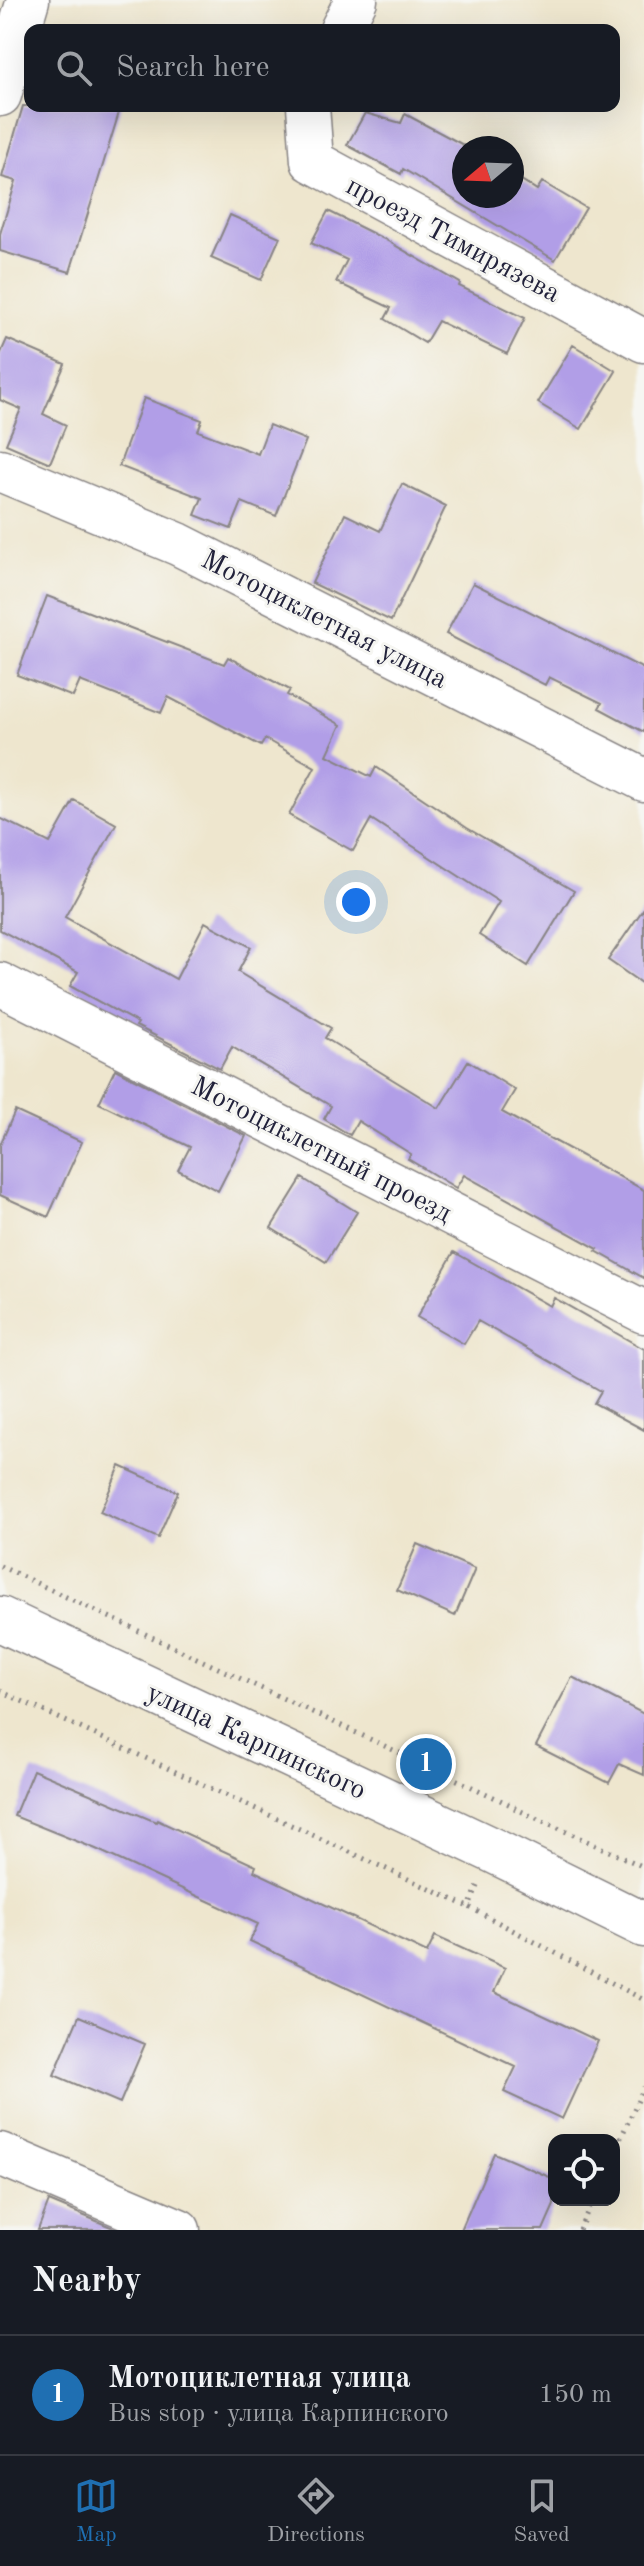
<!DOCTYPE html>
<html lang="en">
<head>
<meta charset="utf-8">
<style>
	body { margin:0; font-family:"Old Standard TT",serif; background:#20242c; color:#f1f3f6 }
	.controls { position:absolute; right:24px; bottom:24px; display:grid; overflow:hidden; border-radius:16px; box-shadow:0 8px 32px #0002 }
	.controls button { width:72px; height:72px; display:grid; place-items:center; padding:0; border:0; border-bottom:2px solid #363941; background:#171b24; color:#f1f3f6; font:40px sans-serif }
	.compass { position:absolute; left:452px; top:136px; width:72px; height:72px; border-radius:50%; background:#171b24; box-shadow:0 8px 32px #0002; rotate:251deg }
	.you { position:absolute; left:356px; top:902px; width:28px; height:28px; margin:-20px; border:6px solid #fff; border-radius:50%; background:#1a73e8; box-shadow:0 0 0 12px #1a73e833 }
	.badge { display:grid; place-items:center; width:52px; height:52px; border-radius:50%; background:#1f6fb2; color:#fff; font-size:26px; font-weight:700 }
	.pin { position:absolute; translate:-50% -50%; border:4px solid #fff; box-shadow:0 2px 8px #0006 }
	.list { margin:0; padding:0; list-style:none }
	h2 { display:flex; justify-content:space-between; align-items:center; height:104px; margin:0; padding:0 32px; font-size:34px }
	h2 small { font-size:26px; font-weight:400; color:#9ea1a6 }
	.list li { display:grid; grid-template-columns:52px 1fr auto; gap:24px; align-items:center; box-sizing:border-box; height:120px; padding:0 32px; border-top:2px solid #363941 }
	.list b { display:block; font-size:30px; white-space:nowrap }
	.list p { margin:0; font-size:26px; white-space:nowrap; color:#9ea1a6 }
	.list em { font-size:26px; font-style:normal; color:#9ea1a6 }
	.icon { flex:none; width:44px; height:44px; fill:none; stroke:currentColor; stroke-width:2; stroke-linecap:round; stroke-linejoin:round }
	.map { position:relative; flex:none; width:644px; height:2230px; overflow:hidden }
	.search { position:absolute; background:#171b24; box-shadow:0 8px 32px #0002; left:24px; right:24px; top:24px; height:88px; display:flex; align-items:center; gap:20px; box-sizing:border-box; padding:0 28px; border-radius:16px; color:#9ea1a6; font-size:30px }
	.sheet { height:224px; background:#171b24 }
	nav { display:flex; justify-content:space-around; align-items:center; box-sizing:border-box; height:112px; border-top:2px solid #363941; background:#171b24; font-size:22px; color:#9ea1a6 }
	nav a { display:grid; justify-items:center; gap:4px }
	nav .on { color:#1f6fb2 }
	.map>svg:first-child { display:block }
	.building { fill:#b19ee7 }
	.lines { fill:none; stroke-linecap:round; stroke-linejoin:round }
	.minor-casing { stroke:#888484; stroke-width:45 }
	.primary-casing { stroke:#888484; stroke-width:47 }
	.path { stroke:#888484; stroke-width:5; stroke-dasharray:2 6; stroke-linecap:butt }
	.minor { stroke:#fff; stroke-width:42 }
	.primary { stroke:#fff; stroke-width:44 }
	.labels { text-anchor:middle; stroke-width:6; stroke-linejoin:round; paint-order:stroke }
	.street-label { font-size:28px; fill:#22223b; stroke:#f6f6f2 }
</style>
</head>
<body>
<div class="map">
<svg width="644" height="2230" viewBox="0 0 644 2230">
	<rect width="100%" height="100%" fill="#f6f6f2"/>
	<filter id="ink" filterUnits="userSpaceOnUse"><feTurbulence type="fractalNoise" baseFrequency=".0125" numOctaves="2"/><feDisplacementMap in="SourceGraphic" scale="16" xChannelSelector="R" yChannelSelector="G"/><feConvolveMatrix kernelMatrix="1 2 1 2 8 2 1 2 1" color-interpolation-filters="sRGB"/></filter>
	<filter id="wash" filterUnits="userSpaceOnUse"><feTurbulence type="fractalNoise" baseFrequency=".006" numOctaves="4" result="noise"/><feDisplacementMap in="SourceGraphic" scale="32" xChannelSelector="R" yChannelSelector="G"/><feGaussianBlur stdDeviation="1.8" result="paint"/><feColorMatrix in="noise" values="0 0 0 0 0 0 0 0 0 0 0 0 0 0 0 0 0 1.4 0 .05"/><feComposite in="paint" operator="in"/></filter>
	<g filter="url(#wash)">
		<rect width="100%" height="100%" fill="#eee6ce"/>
		<g id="blocks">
			<path class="building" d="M23 106H121L70 272 0 251V234L16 181 2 177Z
				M365 113 401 123 405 114 469 148H464V196H512V174L537 190 542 182 586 208 555 260 403 169 401 174 347 145Z
				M328 211 384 239 460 283 459 286 525 318 507 354 438 321 425 343 385 319 391 308 336 282 347 260 311 243Z
				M230 215 280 237 261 280 211 258Z
				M7 339 65 364 43 414 66 425 50 463 6 444 21 409 0 400V355Z
				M573 345 616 371 581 429 538 403Z
				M144 398 202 420 198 431 258 454 269 425 306 440 276 516 242 502 231 529 195 515 202 498 119 466Z
				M402 484 446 506 391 621 312 583 345 514 380 531Z
				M473 583 644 669V732L599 708 602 703 549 677 545 685 446 634Z
				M47 596 224 664 228 657 290 690 287 695 341 725 327 755 371 777 376 767 467 828 574 891 528 966 479 935 499 902 371 819 353 851 289 815 315 767 265 739 261 746 168 697 161 713 80 681 73 697 17 675Z
				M74 800 116 824 65 917 176 979 205 922 251 947 238 972 331 1028 325 1038 439 1108 468 1061 515 1090 502 1112 644 1190V1278L596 1251 598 1249 464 1175 456 1188 408 1159 411 1154 358 1121 350 1135 324 1119 331 1106 232 1047 220 1069 136 1026 138 1023 70 986 78 972 0 930V818L50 843Z
				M644 908V985L608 960Z
				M115 1069 246 1136 218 1191 178 1170 190 1147 99 1103Z
				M15 1111 82 1142 48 1217 0 1195V1145Z
				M302 1178 357 1212 326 1262 271 1228Z
				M454 1252 550 1306 554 1298 644 1349V1430L594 1403 601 1391 478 1321 464 1344 417 1317Z
				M120 1466 178 1492 158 1538 100 1512Z
				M417 1544 475 1569 455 1616 397 1590Z
				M572 1677 644 1714V1775L619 1764 609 1783 536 1746Z
				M33 1770 156 1822 157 1820 256 1866 254 1871 427 1953 435 1936 505 1968 494 1992 598 2041 562 2119 504 2092 516 2067 250 1941 258 1924 96 1849 14 1816Z
				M79 2016 145 2044 120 2103 54 2075Z
				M494 2153 554 2179V2205L543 2230H461Z
				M49 2201 118 2230H38Z"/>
		</g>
	</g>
	<g filter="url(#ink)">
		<use href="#blocks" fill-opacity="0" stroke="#888484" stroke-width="2"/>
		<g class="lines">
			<defs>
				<path id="minor" d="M341 30 356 0
					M0 95 28 0
					M308 106 312 161 644 341
					M0 470 178 544 644 780
					M0 984 644 1312
					M0 2154 179 2230"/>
				<path id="primary" d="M0 1619 494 1851 644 1925"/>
			</defs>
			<use href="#minor" class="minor-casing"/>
			<use href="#primary" class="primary-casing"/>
			<path class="path" d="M0 1566 515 1807
				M0 1691 469 1907
				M514 1808 644 1867
				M478 1886 469 1907 644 2000
				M614 2153 644 2087
				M579 2230 593 2200"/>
			<use href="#minor" class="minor"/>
			<use href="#primary" class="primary"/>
		</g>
	</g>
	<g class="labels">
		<g class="street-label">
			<text transform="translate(454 238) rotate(28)" y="10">проезд Тимирязева</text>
			<text transform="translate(325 618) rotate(27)" y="10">Мотоциклетная улица</text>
			<text transform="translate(322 1148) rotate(27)" y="10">Мотоциклетный проезд</text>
			<text transform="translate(257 1740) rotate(25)" y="10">улица Карпинского</text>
		</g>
	</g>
</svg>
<div class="controls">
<button><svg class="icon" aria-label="locate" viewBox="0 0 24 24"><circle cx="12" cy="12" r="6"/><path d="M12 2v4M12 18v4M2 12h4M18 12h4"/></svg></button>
</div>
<svg class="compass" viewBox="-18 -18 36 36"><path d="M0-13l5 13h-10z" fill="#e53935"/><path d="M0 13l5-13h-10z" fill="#9ea1a6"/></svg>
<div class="you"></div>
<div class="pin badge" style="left:426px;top:1764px">1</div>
<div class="search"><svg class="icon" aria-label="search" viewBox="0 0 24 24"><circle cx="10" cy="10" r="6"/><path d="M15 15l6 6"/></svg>Search here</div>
</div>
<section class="sheet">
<h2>Nearby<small></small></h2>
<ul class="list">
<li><span class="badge">1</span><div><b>Мотоциклетная улица</b><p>Bus stop · улица Карпинского</p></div><em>150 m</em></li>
</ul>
</section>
<nav>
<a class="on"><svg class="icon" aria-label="map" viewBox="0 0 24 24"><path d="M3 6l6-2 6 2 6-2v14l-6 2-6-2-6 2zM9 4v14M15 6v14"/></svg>Map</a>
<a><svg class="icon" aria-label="directions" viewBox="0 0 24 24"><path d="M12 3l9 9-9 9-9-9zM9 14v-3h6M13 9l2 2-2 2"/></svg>Directions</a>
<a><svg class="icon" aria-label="saved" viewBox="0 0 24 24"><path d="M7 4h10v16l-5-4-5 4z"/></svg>Saved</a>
</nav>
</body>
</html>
